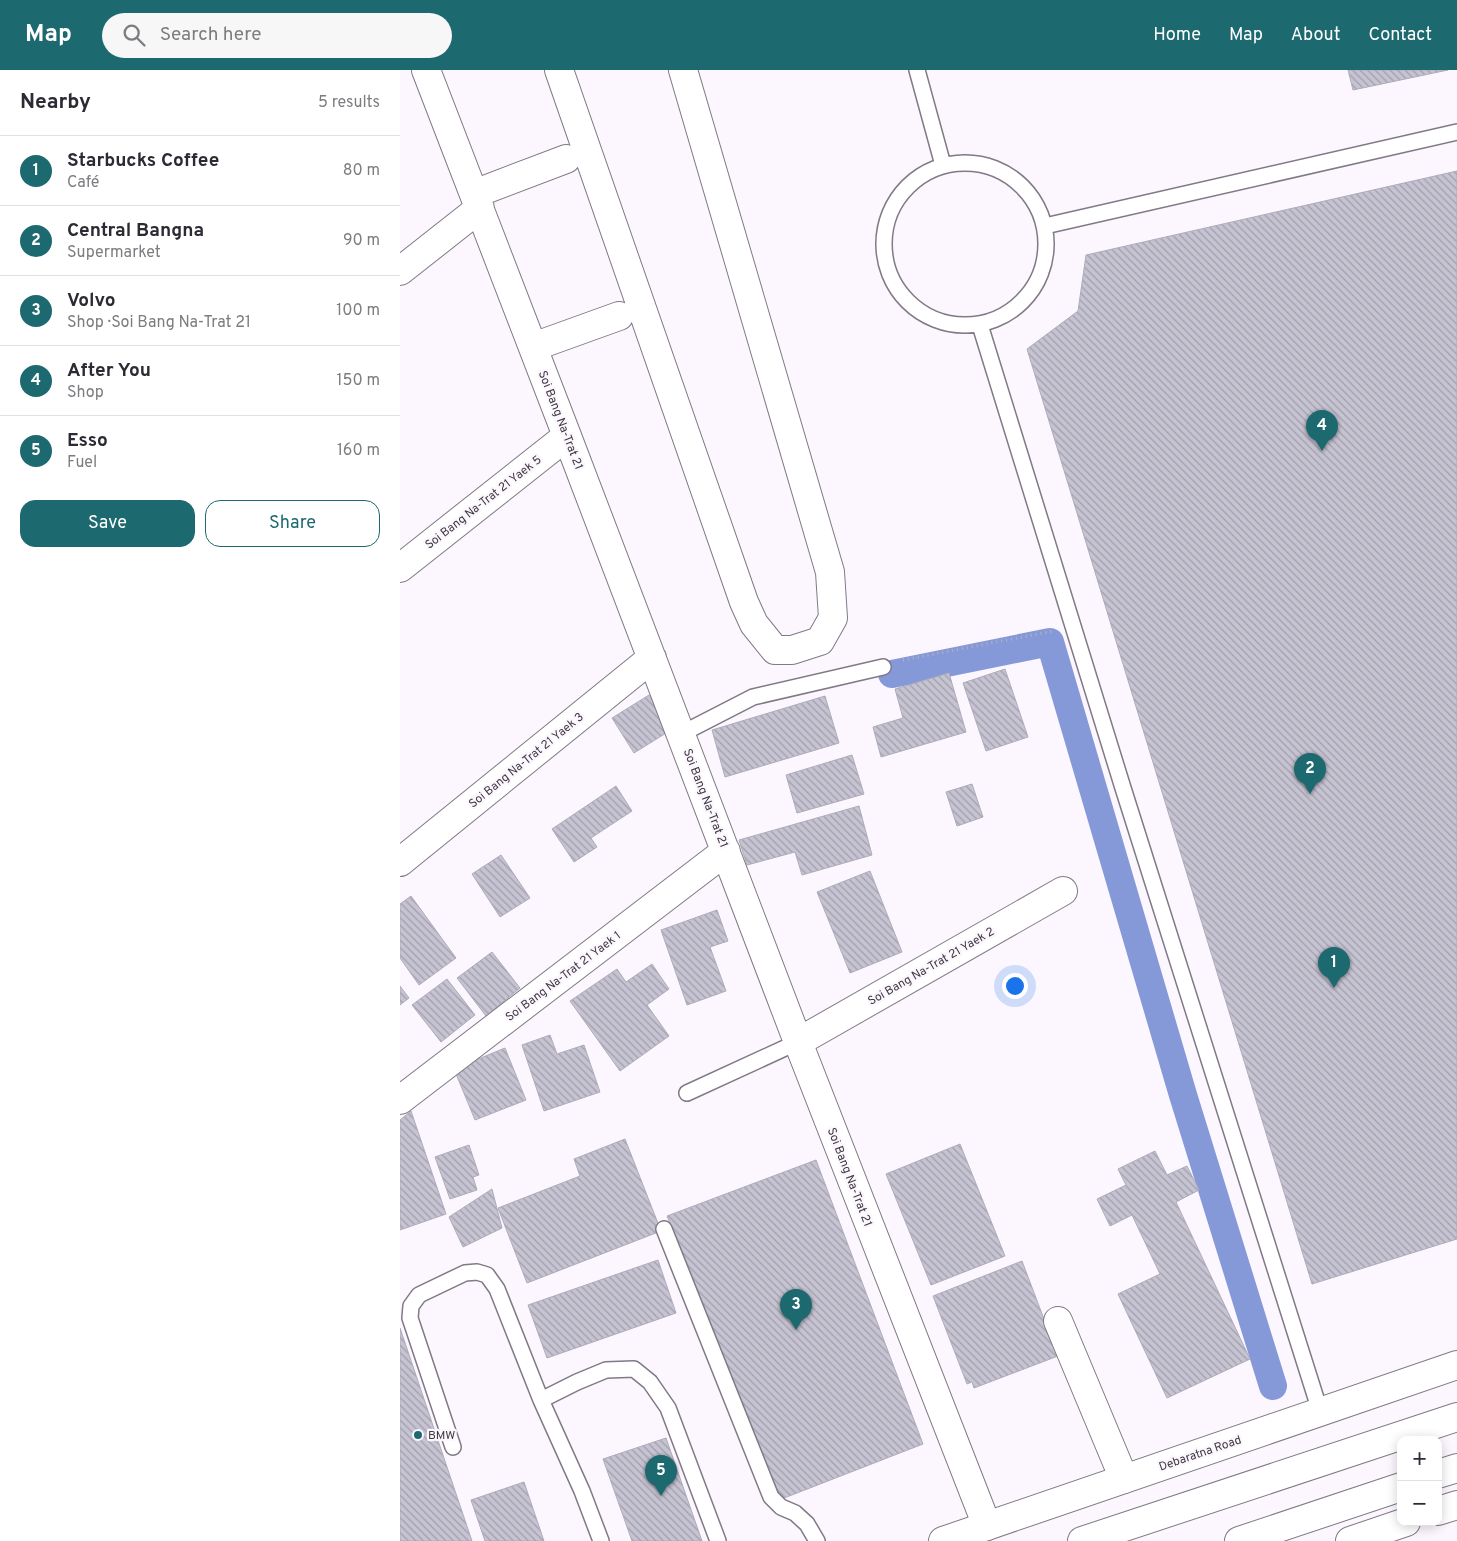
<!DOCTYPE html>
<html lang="en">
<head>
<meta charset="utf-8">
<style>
	body { margin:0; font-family:Overpass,sans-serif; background:#f7f7f7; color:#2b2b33 }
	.controls { position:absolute; right:15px; bottom:15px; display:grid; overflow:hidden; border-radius:10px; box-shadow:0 2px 12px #0003 }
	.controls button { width:45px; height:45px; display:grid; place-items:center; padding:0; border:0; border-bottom:1px solid #e1e1e2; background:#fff; color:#2b2b33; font:25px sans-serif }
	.you { position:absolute; left:614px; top:915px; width:18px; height:18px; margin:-12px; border:4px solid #fff; border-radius:50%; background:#1a73e8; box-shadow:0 0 0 8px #1a73e833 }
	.badge { display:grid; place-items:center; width:32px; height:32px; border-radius:50%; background:#1d6970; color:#fff; font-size:16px; font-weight:700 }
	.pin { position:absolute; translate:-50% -41px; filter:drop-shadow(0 1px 2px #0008) }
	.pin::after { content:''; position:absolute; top:26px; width:18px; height:15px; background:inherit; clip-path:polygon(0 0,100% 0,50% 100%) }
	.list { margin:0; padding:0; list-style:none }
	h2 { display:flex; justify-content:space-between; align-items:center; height:65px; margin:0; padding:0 20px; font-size:21px }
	h2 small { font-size:16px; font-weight:400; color:#7c7c81 }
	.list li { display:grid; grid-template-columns:32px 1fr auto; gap:15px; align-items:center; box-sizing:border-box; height:70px; padding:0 20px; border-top:1px solid #e1e1e2 }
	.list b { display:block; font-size:19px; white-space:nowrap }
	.list p { margin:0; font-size:16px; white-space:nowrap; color:#7c7c81 }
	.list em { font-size:16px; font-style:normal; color:#7c7c81 }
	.actions { display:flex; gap:10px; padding:15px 20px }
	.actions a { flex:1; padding:11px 0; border:1px solid #1d6970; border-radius:15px; text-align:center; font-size:18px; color:#1d6970 }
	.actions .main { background:#1d6970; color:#fff }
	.icon { flex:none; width:28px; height:28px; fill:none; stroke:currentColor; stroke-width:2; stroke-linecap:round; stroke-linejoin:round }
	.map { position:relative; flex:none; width:1057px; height:1471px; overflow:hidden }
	header { display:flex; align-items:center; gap:30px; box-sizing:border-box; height:70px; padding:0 25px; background:#1d6970; color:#fff }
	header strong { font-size:24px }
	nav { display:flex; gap:28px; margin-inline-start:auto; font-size:18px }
	.search { width:350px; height:45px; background:#f7f7f7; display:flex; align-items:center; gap:12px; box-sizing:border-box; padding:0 18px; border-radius:28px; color:#7c7c81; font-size:19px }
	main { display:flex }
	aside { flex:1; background:#fff }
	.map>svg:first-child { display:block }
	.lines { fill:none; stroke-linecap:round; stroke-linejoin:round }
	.canal { stroke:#8599d9; stroke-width:28 }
	.building { fill:url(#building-back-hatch); stroke:#afacba }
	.lane-casing { stroke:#817985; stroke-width:18 }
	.street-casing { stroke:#817985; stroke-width:30 }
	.secondary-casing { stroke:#817985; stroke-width:30 }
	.highway-casing { stroke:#817985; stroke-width:30 }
	.path { stroke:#b6b1b8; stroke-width:3; stroke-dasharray:1 4; stroke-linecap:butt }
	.lane { stroke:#fff; stroke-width:15 }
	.street { stroke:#fff; stroke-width:28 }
	.secondary { stroke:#fff; stroke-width:28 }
	.highway { stroke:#fff; stroke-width:28 }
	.poi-dot { fill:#1d6970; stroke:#fcf6fe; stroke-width:2 }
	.labels { text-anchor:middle; stroke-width:4.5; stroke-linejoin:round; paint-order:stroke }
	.street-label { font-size:12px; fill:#3d3a3f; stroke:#fcf6fe }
	.poi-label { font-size:12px; fill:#3d3a3f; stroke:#fcf6fe; text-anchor:start }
</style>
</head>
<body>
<header>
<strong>Map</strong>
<div class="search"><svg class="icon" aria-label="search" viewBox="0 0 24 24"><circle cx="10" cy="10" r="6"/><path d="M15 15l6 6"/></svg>Search here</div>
<nav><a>Home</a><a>Map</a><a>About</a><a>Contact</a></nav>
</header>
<main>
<aside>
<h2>Nearby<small>5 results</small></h2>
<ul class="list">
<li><span class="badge">1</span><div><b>Starbucks Coffee</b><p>Café</p></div><em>80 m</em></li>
<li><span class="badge">2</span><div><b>Central Bangna</b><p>Supermarket</p></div><em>90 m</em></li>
<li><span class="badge">3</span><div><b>Volvo</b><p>Shop · Soi Bang Na-Trat 21</p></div><em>100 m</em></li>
<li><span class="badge">4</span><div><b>After You</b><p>Shop</p></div><em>150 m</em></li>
<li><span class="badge">5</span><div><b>Esso</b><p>Fuel</p></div><em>160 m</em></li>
</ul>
<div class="actions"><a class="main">Save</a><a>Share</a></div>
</aside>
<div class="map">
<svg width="1057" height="1471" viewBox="0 0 1057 1471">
	<defs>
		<pattern id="building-back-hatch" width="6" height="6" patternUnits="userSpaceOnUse" patternTransform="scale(1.25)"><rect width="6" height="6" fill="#c6c3d2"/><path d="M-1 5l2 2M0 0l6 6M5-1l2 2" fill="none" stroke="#a29fac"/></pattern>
	</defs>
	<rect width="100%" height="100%" fill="#fcf6fe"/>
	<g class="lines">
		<path class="canal" d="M492 604 650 572 783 1025 873 1316"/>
	</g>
	<path class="building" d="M948 0H1048L953 20Z
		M1057 101V1169L912 1214 627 279 678 241 686 185Z
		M605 599 628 667 586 681 563 613Z
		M549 603 566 662 481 687 473 657 503 648 495 619Z
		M249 625 271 660 234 683 212 648Z
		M425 626 439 673 325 707 312 660Z
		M452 685 464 724 397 743 386 705Z
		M572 714 583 747 557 756 546 722Z
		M216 716 232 741 191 768 197 777 174 792 152 759Z
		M459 736 472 785 402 805 395 782 347 795 339 770Z
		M101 785 130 828 100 847 72 804Z
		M470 801 502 882 450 903 417 822Z
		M11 826 56 888 19 915 0 888V834Z
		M317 840 328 871 310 877 326 921 287 935 261 860Z
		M92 882 120 918 86 946 57 908Z
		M252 894 269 919 247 935 269 966 220 1001 170 931 217 899 226 912Z
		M47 909 75 945 41 972 12 935Z
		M0 916 9 928 0 935Z
		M150 965 157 984 184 975 200 1022 144 1041 122 975Z
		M105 978 126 1030 75 1050 54 999Z
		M11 1041 46 1144 0 1160V1050Z
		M225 1069 261 1161 127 1213 98 1138 180 1106 174 1089Z
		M560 1074 605 1186 531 1215 486 1104Z
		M69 1075 79 1105 73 1107 77 1120 50 1129 35 1087Z
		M755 1081 767 1105 787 1096 799 1120 776 1132 850 1289 767 1328 718 1224 760 1204 732 1145 710 1156 697 1129 726 1115 718 1099Z
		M416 1090 523 1374 379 1430 267 1146Z
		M92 1119 102 1158 63 1177 49 1147Z
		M258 1190 276 1243 147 1288 128 1235Z
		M622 1191 658 1286 574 1318 572 1312 567 1314 533 1226Z
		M0 1258 72 1471H0Z
		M266 1368 302 1471H232L203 1389Z
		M124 1412 144 1471H85L71 1430Z"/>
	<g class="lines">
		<defs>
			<path id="lane" d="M517 0 543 95
				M484 174a81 81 0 1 1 162 0a81 81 0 1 1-162 0Z
				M645 156 1057 62
				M580 255 723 718 920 1341
				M281 664 353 627 483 597
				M287 1023 398 972
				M264 1159 371 1427 381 1437 395 1443 407 1454 417 1471
				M53 1377 10 1248 11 1236 19 1225 65 1203 77 1202 87 1205 97 1219 141 1330
				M201 1471 182 1421 141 1330 177 1312 206 1300 234 1299 250 1312 268 1338 318 1471"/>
			<path id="street" d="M26 0 167 366 398 972 587 1456
				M159 0 344 532 354 554 375 580H392L420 571 433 548 430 502 283 0
				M74 124 166 89
				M0 201 80 138
				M133 277 219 246
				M0 498 167 366
				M0 792 252 588
				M398 972 663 821
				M0 1030 326 781
				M658 1251 724 1409"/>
			<path id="secondary" d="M543 1471 1057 1295"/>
			<path id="highway" d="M1038 1404 1057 1398
				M1038 1441 1057 1435
				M682 1471 1057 1347
				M839 1471 1001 1417
				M950 1471 1006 1452"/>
		</defs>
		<use href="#lane" class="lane-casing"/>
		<use href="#street" class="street-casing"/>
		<use href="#secondary" class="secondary-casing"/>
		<use href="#highway" class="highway-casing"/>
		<path class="path" d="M503 590 654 561"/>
		<use href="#lane" class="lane"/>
		<use href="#street" class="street"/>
		<use href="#secondary" class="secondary"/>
		<use href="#highway" class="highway"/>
	</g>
	<circle class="poi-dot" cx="18" cy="1365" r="5"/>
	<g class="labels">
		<g class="street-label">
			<text transform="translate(161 350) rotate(69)" y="4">Soi Bang Na-Trat 21</text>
			<text transform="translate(83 432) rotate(-38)" y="4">Soi Bang Na-Trat 21 Yaek 5</text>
			<text transform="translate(126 690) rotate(-39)" y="4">Soi Bang Na-Trat 21 Yaek 3</text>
			<text transform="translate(306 728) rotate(69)" y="4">Soi Bang Na-Trat 21</text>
			<text transform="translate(531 896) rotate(-30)" y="4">Soi Bang Na-Trat 21 Yaek 2</text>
			<text transform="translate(163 906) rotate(-37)" y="4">Soi Bang Na-Trat 21 Yaek 1</text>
			<text transform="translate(450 1107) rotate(69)" y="4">Soi Bang Na-Trat 21</text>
			<text transform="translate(800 1383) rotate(-19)" y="4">Debaratna Road</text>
		</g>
		<g class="poi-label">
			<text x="28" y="1369">BMW</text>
		</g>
	</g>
</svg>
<div class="controls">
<button>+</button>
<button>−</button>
</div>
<div class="you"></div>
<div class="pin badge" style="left:934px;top:918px">1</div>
<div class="pin badge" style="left:910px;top:724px">2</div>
<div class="pin badge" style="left:396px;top:1260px">3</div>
<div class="pin badge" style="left:922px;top:381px">4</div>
<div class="pin badge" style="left:261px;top:1426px">5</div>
</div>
</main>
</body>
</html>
